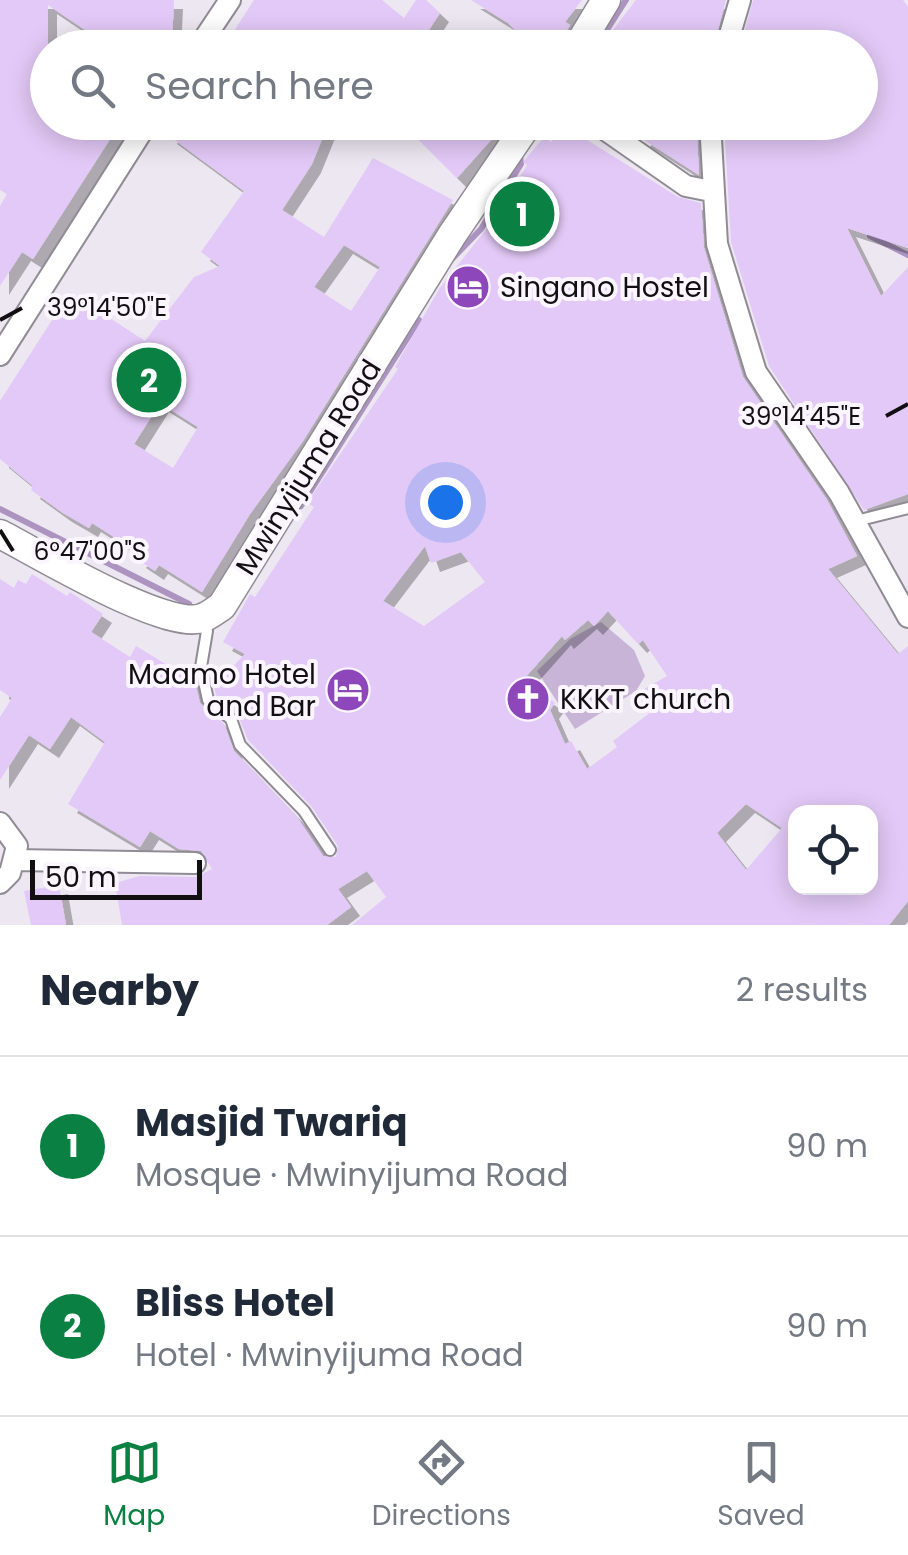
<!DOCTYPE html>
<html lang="en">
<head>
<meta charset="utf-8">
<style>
	body { margin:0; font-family:Poppins,sans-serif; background:#f6f6f7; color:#1f2937 }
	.controls { position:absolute; right:30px; bottom:30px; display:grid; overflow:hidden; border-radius:20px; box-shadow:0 5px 25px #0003 }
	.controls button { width:90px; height:90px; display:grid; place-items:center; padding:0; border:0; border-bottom:2px solid #e0e1e3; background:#fff; color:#1f2937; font:50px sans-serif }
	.scale { position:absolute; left:30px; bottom:25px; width:172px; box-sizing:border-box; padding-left:10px; border:5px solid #110f12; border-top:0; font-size:28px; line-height:35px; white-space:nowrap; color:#110f12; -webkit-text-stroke:8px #faf5fe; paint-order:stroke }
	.you { position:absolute; left:445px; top:502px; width:35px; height:35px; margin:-25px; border:8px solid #fff; border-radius:50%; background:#1a73e8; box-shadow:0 0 0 15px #1a73e833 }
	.badge { display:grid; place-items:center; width:65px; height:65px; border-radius:50%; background:#0b8043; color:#fff; font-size:32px; font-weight:700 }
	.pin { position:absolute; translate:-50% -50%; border:5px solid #fff; box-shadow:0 2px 10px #0006 }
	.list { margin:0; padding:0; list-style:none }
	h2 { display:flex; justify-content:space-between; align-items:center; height:130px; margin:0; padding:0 40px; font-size:42px }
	h2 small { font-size:32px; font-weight:400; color:#747a83 }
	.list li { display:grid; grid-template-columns:65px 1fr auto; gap:30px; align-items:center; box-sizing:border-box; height:180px; padding:0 40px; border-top:2px solid #e0e1e3 }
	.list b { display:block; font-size:38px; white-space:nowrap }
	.list p { margin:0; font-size:32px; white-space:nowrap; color:#747a83 }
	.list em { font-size:32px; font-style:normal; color:#747a83 }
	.icon { flex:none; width:55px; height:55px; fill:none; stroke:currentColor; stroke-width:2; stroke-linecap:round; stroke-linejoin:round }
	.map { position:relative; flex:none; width:908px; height:925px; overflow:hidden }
	.search { position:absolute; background:#fff; box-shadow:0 5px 25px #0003; left:30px; right:30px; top:30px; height:110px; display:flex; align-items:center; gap:25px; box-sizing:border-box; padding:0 35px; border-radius:55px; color:#747a83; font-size:38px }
	.sheet { height:490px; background:#fff }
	nav { display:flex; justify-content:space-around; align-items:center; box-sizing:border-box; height:140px; border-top:2px solid #e0e1e3; background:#fff; font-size:28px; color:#747a83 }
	nav a { display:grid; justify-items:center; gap:5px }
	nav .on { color:#0b8043 }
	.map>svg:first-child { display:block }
	.green { fill:#c7b4d6 }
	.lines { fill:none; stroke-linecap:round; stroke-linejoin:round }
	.stream { stroke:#ad94c0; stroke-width:6 }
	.building { fill:#e3c9f7; fill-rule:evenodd; filter:url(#shadow) }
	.lane-casing { stroke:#908b94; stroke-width:14 }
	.street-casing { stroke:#908b94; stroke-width:24 }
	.secondary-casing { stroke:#908b94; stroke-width:31 }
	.lane { stroke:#fff; stroke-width:10 }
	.street { stroke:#fff; stroke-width:20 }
	.secondary { stroke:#fff; stroke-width:28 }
	.ticks { fill:none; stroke:#110f12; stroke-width:4 }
	.labels { text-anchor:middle; stroke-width:8; stroke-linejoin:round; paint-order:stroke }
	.poi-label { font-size:28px; fill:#110f12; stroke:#faf5fe; text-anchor:start }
	.street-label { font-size:28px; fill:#110f12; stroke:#faf5fe }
	.ticks-label { font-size:25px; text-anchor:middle; fill:#110f12; stroke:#faf5fe; stroke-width:8; stroke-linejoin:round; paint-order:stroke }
</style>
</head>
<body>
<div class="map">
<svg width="908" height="925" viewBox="0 0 908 925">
	<defs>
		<filter id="shadow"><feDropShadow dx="9" dy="9" stdDeviation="0" flood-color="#0004"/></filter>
	</defs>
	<rect width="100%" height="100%" fill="#ede7f1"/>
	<path class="green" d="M601 622 634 650 645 676 636 691 575 729 537 671 570 639Z"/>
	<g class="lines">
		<path class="stream" d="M603 36 626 0
			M870 236 908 255
			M452 259 481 229 521 164 520 155
			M301 506 419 320
			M0 509 189 604"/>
	</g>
	<path class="building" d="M0 0H174L172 41 167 48H112L48 5V58L41 68 48 72V122H121L33 259 22 252 0 286V206L7 194 0 190Z
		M254 0H382L404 18 416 0H426L440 13 417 48H223Z
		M471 0H582L565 22 570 25 556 48H528L512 37 516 31 508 23Z
		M636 0H726L713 48H618L606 39Z
		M753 0H903L908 7V248L847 228 881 296 908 267V494L864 510 769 366 731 242 724 122H860V48H740Z
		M176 122H329L312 164 282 210 324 237 373 158 453 200 303 441 250 514 202 592 159 565 155 571 137 559 141 554 92 523 89 528 63 513 31 490 33 486 0 459V401L70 292 145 341 194 277 220 266 201 252 244 191 168 135ZM344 245 380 267 351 311 314 287ZM160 403 198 427 173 468 134 444Z
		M401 122H507L457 178Z
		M654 122H677L697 136 699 175 641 138Z
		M565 126 678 197 701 203 704 248 743 377 827 500 857 556 828 569 898 654 908 646V901L889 925H352L386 897 367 871 338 889 351 907 327 925H122L115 883 140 876 196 877 212 869 201 851 179 849 150 831 140 847 68 804 105 742 71 717 50 749 29 735 0 780V717L12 698 0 690V579L14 588 18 580 26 584 32 574 67 596 70 592 103 614 91 632 130 657 136 646 195 682 200 703 224 724 234 751 297 817 323 856 336 857 338 846 311 806 248 740 237 713 216 695 214 686 245 654 223 642 250 594 255 597 314 507 307 503 398 369 395 367 439 289 491 223 502 230 505 225 496 216 527 165 523 162 544 137 551 142ZM425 546 431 563 461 552 485 582 424 626 383 601ZM608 611 638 644 643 640 667 676 639 692 651 712 613 741 617 747 587 769 571 741 565 744 550 710 555 703 523 680 562 636 565 640 588 620 594 626ZM746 804 782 828 746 870 717 833ZM796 812H870V888H796Z
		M59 885 66 925H31L24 891Z"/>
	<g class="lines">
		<defs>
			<path id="lane" d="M856 521 908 508
				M201 619 207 631 201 667 208 700 231 719 240 745 304 811 330 850"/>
			<path id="street" d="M198 48 230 0
				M726 48 740 0
				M594 122 686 186 711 191
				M710 122 717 244 756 372 839 493 908 617
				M0 355 148 122
				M0 823 17 846 10 873 0 883
				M15 860 195 863"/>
			<path id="secondary" d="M577 48 606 0
				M0 534C37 553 166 631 202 618 209 616 216 610 222 606L452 235 529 122"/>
		</defs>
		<use href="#lane" class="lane-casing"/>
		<use href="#street" class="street-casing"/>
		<use href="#secondary" class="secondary-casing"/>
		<use href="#lane" class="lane"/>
		<use href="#street" class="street"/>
		<use href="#secondary" class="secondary"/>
	</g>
	<path class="ticks" d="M0 320 22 308M886 416 908 404M0 530 13 551"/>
	<defs>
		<symbol id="hotel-disc" viewBox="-11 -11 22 22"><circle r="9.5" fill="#8e47ba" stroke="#faf5fe"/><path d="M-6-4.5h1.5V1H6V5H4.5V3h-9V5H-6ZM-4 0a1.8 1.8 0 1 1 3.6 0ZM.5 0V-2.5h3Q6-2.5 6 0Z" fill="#fff"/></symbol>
		<symbol id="church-disc" viewBox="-11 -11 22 22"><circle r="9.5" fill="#8e47ba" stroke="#faf5fe"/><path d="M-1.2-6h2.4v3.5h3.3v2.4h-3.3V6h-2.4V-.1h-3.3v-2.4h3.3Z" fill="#fff"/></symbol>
	</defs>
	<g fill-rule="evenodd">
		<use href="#hotel-disc" x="443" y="262" width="50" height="50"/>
		<use href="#hotel-disc" x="323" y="665" width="50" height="50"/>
		<use href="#church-disc" x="503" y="674" width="50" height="50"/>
	</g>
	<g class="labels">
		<g class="poi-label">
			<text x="500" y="297">Singano Hostel</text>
			<text x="316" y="684" text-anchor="end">Maamo Hotel<tspan x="316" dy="32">and Bar</tspan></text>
			<text x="560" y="709">KKKT church</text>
		</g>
		<g class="street-label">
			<text transform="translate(308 467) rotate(-58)" y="10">Mwinyijuma Road</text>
		</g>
	</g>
	<g class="ticks-label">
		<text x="107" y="316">39°14'50"E</text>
		<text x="801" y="425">39°14'45"E</text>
		<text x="90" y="560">6°47'00"S</text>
	</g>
</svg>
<div class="controls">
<button><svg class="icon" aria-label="locate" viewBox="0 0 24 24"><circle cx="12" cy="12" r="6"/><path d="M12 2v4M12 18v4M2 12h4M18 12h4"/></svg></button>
</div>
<div class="scale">50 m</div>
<div class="you"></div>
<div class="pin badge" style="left:522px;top:214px">1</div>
<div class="pin badge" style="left:149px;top:380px">2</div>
<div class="search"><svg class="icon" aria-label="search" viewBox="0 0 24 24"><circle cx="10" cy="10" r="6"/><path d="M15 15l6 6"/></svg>Search here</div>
</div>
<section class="sheet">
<h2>Nearby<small>2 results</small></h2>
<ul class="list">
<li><span class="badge">1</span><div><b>Masjid Twariq</b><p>Mosque · Mwinyijuma Road</p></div><em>90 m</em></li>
<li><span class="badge">2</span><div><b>Bliss Hotel</b><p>Hotel · Mwinyijuma Road</p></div><em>90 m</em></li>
</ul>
</section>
<nav>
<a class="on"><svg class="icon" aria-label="map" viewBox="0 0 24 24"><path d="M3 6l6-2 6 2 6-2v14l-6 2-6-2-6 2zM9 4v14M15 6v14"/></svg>Map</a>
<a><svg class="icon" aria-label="directions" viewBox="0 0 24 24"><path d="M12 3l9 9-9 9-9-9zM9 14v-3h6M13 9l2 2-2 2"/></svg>Directions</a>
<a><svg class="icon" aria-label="saved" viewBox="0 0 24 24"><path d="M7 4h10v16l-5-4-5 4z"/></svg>Saved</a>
</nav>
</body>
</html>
